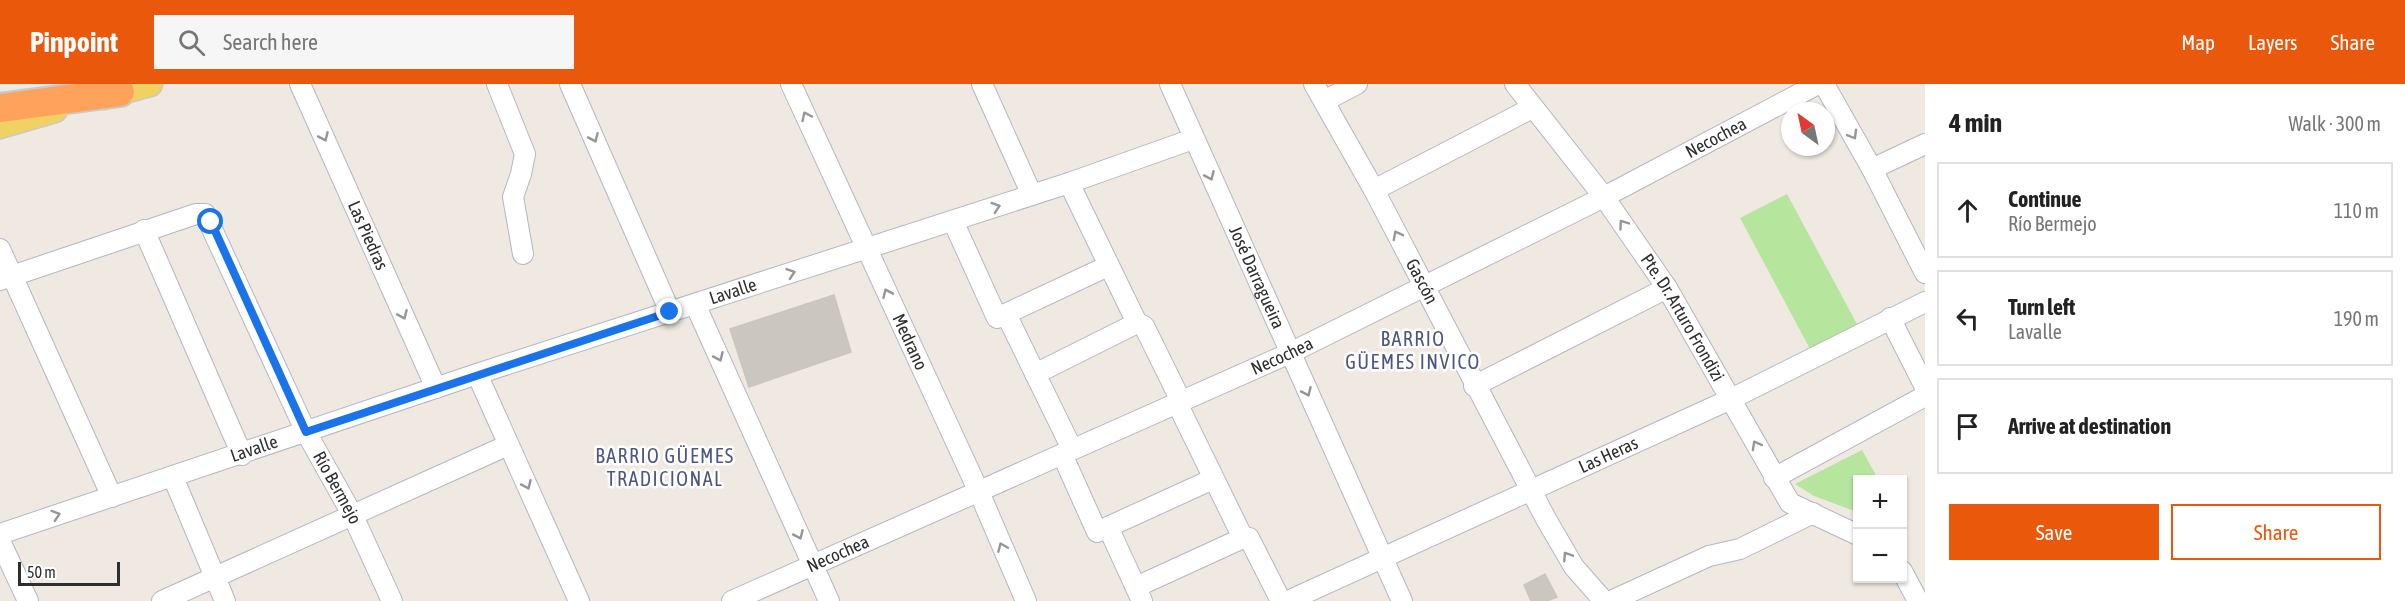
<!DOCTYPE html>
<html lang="en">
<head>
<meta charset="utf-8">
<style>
	body { margin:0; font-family:"Asap Condensed",sans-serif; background:#f6f6f6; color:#222 }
	.controls { position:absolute; right:18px; bottom:18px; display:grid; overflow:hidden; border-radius:0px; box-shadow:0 2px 4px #0004 }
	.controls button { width:54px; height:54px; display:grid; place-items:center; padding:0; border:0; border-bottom:2px solid #e0e0e0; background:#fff; color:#222; font:30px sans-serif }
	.compass { position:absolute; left:1781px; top:18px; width:54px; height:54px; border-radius:50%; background:#fff; box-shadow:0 2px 4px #0004; rotate:327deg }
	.scale { position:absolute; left:18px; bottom:15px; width:102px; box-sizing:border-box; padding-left:6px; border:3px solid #2e2e2e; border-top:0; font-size:16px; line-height:21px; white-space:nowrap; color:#2e2e2e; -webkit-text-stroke:4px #fff; paint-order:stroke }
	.stop { position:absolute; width:18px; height:18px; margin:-14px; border:4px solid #1a73e8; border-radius:50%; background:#fff }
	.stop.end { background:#1a73e8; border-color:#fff; box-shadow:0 2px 6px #0008 }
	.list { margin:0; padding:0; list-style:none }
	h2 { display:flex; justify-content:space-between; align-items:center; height:78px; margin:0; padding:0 24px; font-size:26px }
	h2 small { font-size:20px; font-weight:400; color:#767676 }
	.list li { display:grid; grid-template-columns:39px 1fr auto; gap:18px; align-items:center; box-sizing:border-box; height:96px; margin:0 12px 12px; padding:0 12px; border:2px solid #e0e0e0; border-radius:0px }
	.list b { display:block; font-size:22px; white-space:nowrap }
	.list p { margin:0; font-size:20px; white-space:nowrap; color:#767676 }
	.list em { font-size:20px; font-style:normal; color:#767676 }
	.actions { display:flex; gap:12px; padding:18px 24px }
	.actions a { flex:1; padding:14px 0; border:2px solid #ea580c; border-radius:0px; text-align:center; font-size:21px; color:#ea580c }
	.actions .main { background:#ea580c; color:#fff }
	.icon { flex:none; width:33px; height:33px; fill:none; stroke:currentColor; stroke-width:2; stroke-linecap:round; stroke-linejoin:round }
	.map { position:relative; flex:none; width:1925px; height:517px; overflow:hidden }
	header { display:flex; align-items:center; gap:36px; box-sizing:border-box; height:84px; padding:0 30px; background:#ea580c; color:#fff }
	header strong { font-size:28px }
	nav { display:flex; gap:33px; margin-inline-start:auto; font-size:21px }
	.search { width:420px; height:54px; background:#f6f6f6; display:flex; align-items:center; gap:15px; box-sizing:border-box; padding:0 21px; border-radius:0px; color:#767676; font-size:22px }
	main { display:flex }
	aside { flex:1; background:#fff }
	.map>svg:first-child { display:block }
	.green { fill:#b6e59e }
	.building { fill:#cbc7bf; stroke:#cbc5ba; stroke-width:1.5 }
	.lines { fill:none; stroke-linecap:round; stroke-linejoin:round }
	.minor-casing { stroke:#b4b7c1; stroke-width:22 }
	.major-casing { stroke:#c9c9c9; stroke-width:27 }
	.highway-casing { stroke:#c9c9c9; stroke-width:32 }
	.minor { stroke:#fff; stroke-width:20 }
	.major { stroke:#f2d163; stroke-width:24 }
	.highway { stroke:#ffa35c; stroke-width:28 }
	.oneway { stroke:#969696 }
	.route { stroke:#1a73e8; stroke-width:8 }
	.labels { text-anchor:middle; stroke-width:5; stroke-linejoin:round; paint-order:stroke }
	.street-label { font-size:18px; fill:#2e2e2e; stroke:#fff }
	.neighbourhood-label { font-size:20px; letter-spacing:1.5px; fill:#4d5680; stroke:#fff }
</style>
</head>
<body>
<header>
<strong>Pinpoint</strong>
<div class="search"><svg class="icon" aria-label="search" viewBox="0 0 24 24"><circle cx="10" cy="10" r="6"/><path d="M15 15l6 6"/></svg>Search here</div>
<nav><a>Map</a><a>Layers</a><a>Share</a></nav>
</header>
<main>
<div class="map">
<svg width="1925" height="517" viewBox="0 0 1925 517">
	<rect width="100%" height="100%" fill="#efe9e1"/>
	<path class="green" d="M1787 110 1858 242 1810 265 1740 134Z
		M1862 366 1878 395 1858 396 1857 428 1814 412 1795 400Z"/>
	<path class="building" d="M834 211 851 268 749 303 730 245Z
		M1545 490 1557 513 1547 517H1531L1524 501Z"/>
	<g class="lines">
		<defs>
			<g id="minor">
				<path id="s1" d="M300 0 436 304"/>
				<path d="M497 0 525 70 521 90 513 113 523 170"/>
				<path d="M570 0 670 228"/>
				<path id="s2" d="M791 0 979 408 1026 517"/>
				<path d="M982 0 1032 111"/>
				<path id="s3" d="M1170 0 1402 517"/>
				<path id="s4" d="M1314 0 1374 106 1546 435 1574 483 1604 517"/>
				<path id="s5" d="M1515 0 1604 113 1667 204 1790 419 1858 451"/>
				<path d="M1824 0 1872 85 1925 189"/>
				<path d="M1324 17 1357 0"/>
				<path d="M1872 85 1925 60"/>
				<path d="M1069 99 1137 239"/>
				<path d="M1374 106 1532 24"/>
				<path d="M953 137 997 234 1108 182"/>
				<path d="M144 146 242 371"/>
				<path d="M0 165 112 413"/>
				<path id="s6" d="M0 196 196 130H205L306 348 353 432 392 517"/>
				<path d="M695 220 829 517"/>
				<path d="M1006 230 1072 365"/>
				<path d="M1890 234 1925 303"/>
				<path d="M1137 239 1144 242 1181 317"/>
				<path d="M477 290 579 517"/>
				<path d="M1035 290 1137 239"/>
				<path d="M1474 302 1667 204"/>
				<path d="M1177 319 1243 454"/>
				<path d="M1062 370 1097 448 1213 395"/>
				<path d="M173 393 225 517"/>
				<path d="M1774 394 1925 312"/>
				<path d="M1108 443 1142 517"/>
				<path id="s7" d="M0 450 477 290 1069 99 1193 55"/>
				<path d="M0 457 28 517"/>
				<path d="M1902 487 1918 517"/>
				<path d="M1136 503 1243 454H1249L1281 517"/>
				<path d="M162 517 508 361"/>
				<path id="s8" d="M732 517 1290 269 1604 113 1818 0"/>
				<path id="s9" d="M1288 517 1731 315 1925 218"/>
				<path d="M1611 517 1709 472 1740 465 1813 429"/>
			</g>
			<path id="major" d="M103 13 150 0
				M0 42 55 26"/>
			<path id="highway" d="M0 24 120 8"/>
		</defs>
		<use href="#minor" class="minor-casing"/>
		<use href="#major" class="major-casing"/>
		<use href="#highway" class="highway-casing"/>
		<use href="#minor" class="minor"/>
		<use href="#major" class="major"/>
		<use href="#highway" class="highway"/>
	</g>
	<defs><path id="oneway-chevron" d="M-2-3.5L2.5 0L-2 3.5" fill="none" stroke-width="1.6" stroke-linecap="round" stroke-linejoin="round" transform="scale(1.5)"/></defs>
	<g class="oneway">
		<use href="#oneway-chevron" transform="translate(806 32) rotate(-115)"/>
		<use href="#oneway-chevron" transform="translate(1853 51) rotate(60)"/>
		<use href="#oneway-chevron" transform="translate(324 53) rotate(66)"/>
		<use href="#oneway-chevron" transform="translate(594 54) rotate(66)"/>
		<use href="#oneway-chevron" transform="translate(1210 92) rotate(66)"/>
		<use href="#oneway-chevron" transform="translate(996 123) rotate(-18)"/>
		<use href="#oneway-chevron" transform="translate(1623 140) rotate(-125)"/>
		<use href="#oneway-chevron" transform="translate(1397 151) rotate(-118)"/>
		<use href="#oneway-chevron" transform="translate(791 189) rotate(-19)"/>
		<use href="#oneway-chevron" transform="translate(887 209) rotate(-114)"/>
		<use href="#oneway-chevron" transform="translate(403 231) rotate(66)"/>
		<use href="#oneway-chevron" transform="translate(719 273) rotate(66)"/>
		<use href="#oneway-chevron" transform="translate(1307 308) rotate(66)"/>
		<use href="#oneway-chevron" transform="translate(1756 361) rotate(-119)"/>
		<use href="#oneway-chevron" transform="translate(527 401) rotate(66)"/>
		<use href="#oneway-chevron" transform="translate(56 431) rotate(-18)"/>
		<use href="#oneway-chevron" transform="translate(799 451) rotate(66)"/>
		<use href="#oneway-chevron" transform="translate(1002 463) rotate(-113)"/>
		<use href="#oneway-chevron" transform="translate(1567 472) rotate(-123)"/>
	</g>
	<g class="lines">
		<path class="route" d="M211 138 306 348 670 228"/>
	</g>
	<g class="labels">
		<g class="street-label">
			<text dy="6" stroke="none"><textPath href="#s8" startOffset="1088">Necochea</textPath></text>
			<text dy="6" stroke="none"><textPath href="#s1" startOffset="166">Las Piedras</textPath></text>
			<text dy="6" stroke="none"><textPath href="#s3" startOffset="212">José Darragueira</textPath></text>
			<text dy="6" stroke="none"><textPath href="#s4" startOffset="225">Gascón</textPath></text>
			<text dy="6" stroke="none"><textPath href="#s7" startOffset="772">Lavalle</textPath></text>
			<text dy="6" stroke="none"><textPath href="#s5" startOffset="288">Pte. Dr. Arturo Frondizi</textPath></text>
			<text dy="6" stroke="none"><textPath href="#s2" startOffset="284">Medrano</textPath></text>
			<text dy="6" stroke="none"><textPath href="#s8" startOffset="602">Necochea</textPath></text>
			<text dy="6" stroke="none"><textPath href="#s7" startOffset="268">Lavalle</textPath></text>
			<text dy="6" stroke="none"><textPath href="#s9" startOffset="352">Las Heras</textPath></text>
			<text dy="6" stroke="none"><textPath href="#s6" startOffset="520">Río Bermejo</textPath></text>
			<text dy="6" stroke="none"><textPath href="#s8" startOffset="116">Necochea</textPath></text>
		</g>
		<g class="neighbourhood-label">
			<text x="1413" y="262">BARRIO<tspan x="1413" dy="23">GÜEMES INVICO</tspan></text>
			<text x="665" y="379">BARRIO GÜEMES<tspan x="665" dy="23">TRADICIONAL</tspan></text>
		</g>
	</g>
</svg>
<div class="controls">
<button>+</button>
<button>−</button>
</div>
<svg class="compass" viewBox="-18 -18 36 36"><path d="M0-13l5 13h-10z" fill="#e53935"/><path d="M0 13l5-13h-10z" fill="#767676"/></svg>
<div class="scale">50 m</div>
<div class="stop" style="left:211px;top:138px"></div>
<div class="stop end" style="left:670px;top:228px"></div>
</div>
<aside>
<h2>4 min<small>Walk · 300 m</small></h2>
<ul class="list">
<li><svg class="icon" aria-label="ahead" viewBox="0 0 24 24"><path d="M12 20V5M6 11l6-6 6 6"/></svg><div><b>Continue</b><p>Río Bermejo</p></div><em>110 m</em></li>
<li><svg class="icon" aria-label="left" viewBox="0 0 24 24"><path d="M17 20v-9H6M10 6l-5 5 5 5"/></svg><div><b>Turn left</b><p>Lavalle</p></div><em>190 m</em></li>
<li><svg class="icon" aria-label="arrive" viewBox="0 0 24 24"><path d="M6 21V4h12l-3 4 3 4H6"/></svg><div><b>Arrive at destination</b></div></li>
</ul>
<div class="actions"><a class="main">Save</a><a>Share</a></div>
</aside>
</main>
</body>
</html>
